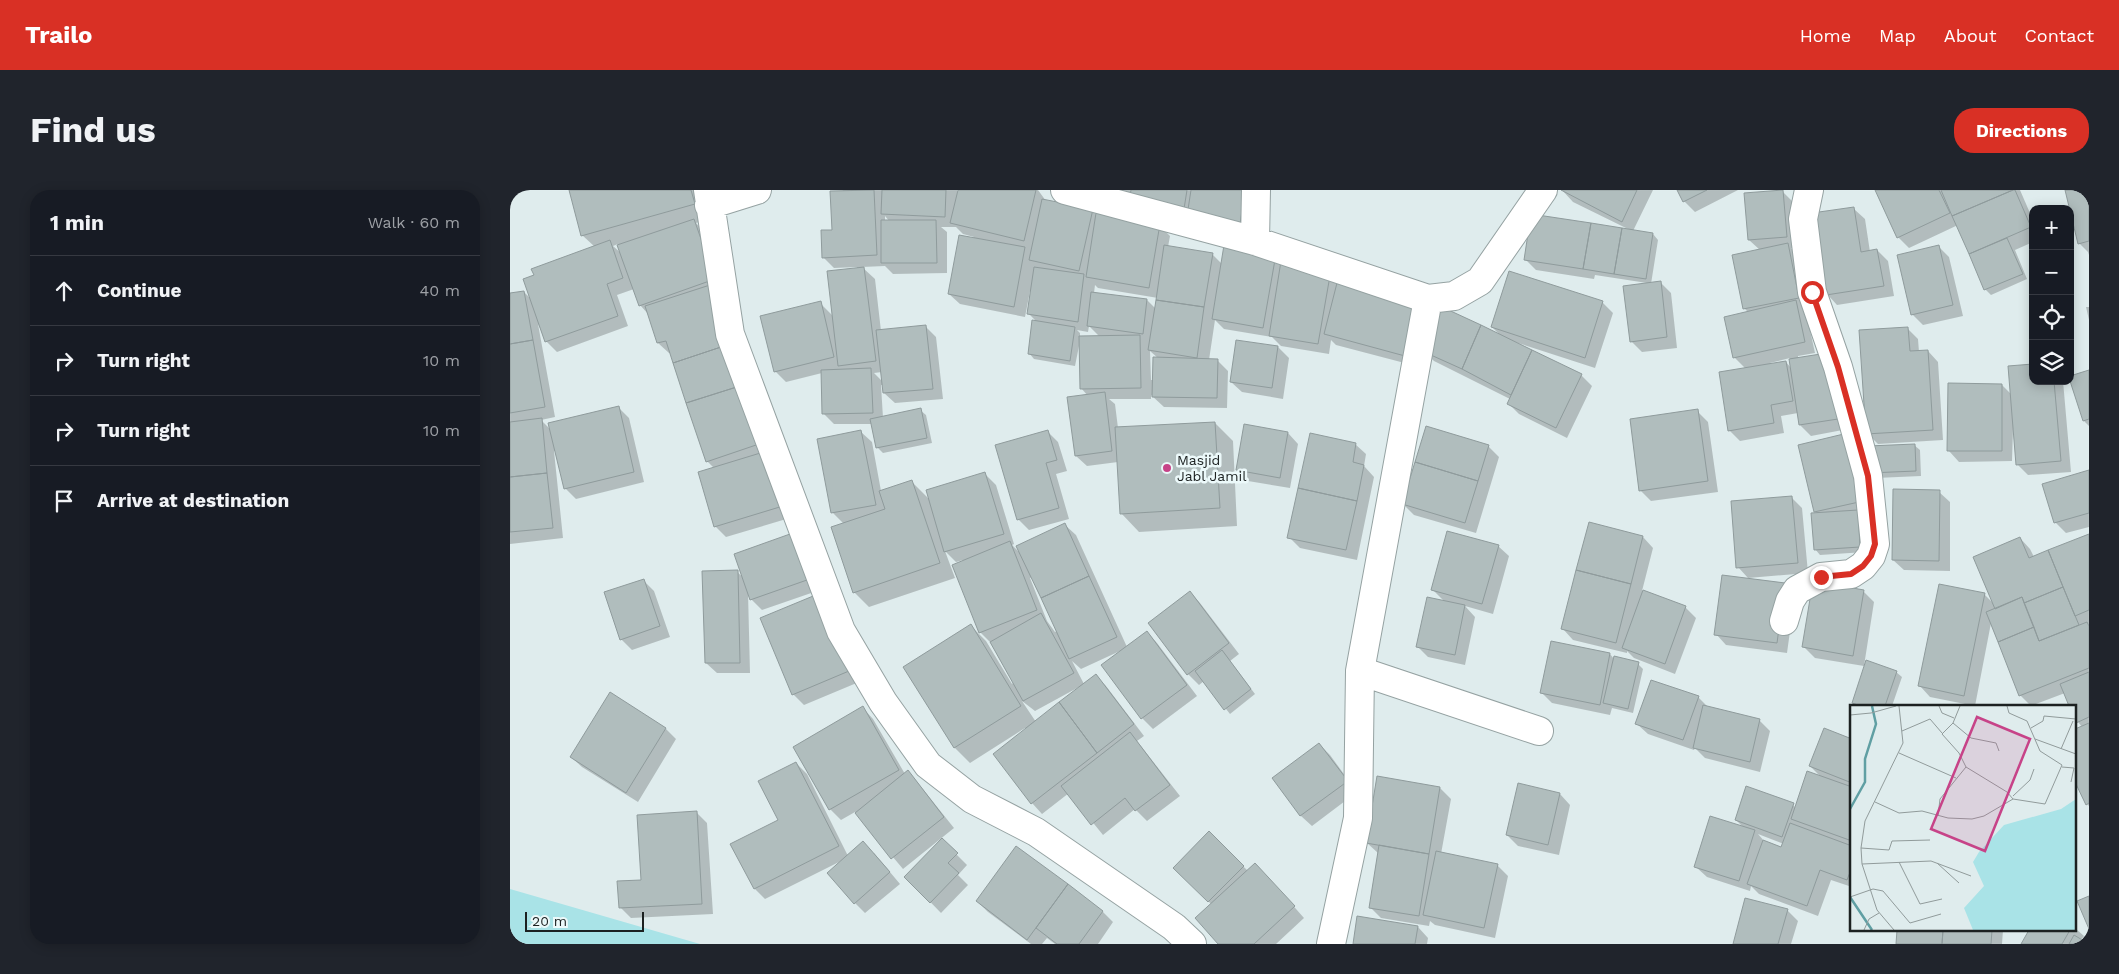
<!DOCTYPE html>
<html lang="en">
<head>
<meta charset="utf-8">
<style>
	body { margin:0; font-family:"Work Sans",sans-serif; background:#20242c; color:#f1f3f6 }
	.controls { position:absolute; right:15px; top:15px; display:grid; overflow:hidden; border-radius:10px; box-shadow:0 2px 12px #0003 }
	.controls button { width:45px; height:45px; display:grid; place-items:center; padding:0; border:0; border-bottom:1px solid #363941; background:#171b24; color:#f1f3f6; font:25px sans-serif }
	.scale { position:absolute; left:15px; bottom:12px; width:119px; box-sizing:border-box; padding-left:5px; border:2px solid #1c2121; border-top:0; font-size:14px; line-height:18px; white-space:nowrap; color:#1c2121; -webkit-text-stroke:4px #ecf9fa; paint-order:stroke }
	.stop { position:absolute; width:15px; height:15px; margin:-11px; border:4px solid #d93025; border-radius:50%; background:#fff }
	.stop.end { background:#d93025; border-color:#fff; box-shadow:0 1px 5px #0008 }
	.list { margin:0; padding:0; list-style:none }
	h2 { display:flex; justify-content:space-between; align-items:center; height:65px; margin:0; padding:0 20px; font-size:21px }
	h2 small { font-size:16px; font-weight:400; color:#9ea1a6 }
	.list li { display:grid; grid-template-columns:32px 1fr auto; gap:15px; align-items:center; box-sizing:border-box; height:70px; padding:0 20px; border-top:1px solid #363941 }
	.list b { display:block; font-size:19px; white-space:nowrap }
	.list em { font-size:16px; font-style:normal; color:#9ea1a6 }
	.icon { flex:none; width:28px; height:28px; fill:none; stroke:currentColor; stroke-width:2; stroke-linecap:round; stroke-linejoin:round }
	.map { position:relative; flex:none; width:1579px; height:754px; overflow:hidden; border-radius:20px }
	header { display:flex; align-items:center; gap:30px; box-sizing:border-box; height:70px; padding:0 25px; background:#d93025; color:#fff }
	header strong { font-size:24px }
	nav { display:flex; gap:28px; margin-inline-start:auto; font-size:18px }
	.intro { display:flex; align-items:center; justify-content:space-between; box-sizing:border-box; height:120px; padding:0 30px }
	h1 { margin:0; font-size:35px }
	.button { padding:12px 22px; border-radius:20px; background:#d93025; color:#fff; font-size:18px; font-weight:700 }
	main { display:flex; gap:30px; padding:0 30px }
	aside { flex:1; background:#171b24; border-radius:20px; box-shadow:0 2px 12px #0003 }
	.map>svg:first-child { display:block }
	.green { fill:#a9e3e7 }
	.shadow { fill:#0003; fill-rule:evenodd }
	.building { fill:#b0bdbd; stroke:#8f9b9c }
	.lines { fill:none; stroke-linecap:round; stroke-linejoin:round }
	.street-casing { stroke:#95a2a2; stroke-width:30 }
	.street { stroke:#fff; stroke-width:28 }
	.route { stroke:#d93025; stroke-width:6 }
	.poi-dot { fill:#c74388; stroke:#ecf9fa; stroke-width:2 }
	.labels { text-anchor:middle; stroke-width:5; stroke-linejoin:round; paint-order:stroke }
	.poi-label { font-size:14px; fill:#1c2121; stroke:#ecf9fa; text-anchor:start }
	.inset-river { fill:none; stroke:#609fa3; stroke-width:2.5 }
	.inset-road { fill:none; stroke:#919b9b; stroke-width:1 }
	.view { fill:#c74388; fill-opacity:0.15; stroke:#c74388; stroke-width:2.5 }
	.inset-edge { fill:none; stroke:#1c2121; stroke-width:2.5 }
</style>
</head>
<body>
<header>
<strong>Trailo</strong>
<nav><a>Home</a><a>Map</a><a>About</a><a>Contact</a></nav>
</header>
<div class="intro"><h1>Find us</h1><a class="button">Directions</a></div>
<main>
<aside>
<h2>1 min<small>Walk · 60 m</small></h2>
<ul class="list">
<li><svg class="icon" aria-label="ahead" viewBox="0 0 24 24"><path d="M12 20V5M6 11l6-6 6 6"/></svg><div><b>Continue</b></div><em>40 m</em></li>
<li><svg class="icon" aria-label="right" viewBox="0 0 24 24"><path d="M7 20v-9h11M14 6l5 5-5 5"/></svg><div><b>Turn right</b></div><em>10 m</em></li>
<li><svg class="icon" aria-label="right" viewBox="0 0 24 24"><path d="M7 20v-9h11M14 6l5 5-5 5"/></svg><div><b>Turn right</b></div><em>10 m</em></li>
<li><svg class="icon" aria-label="arrive" viewBox="0 0 24 24"><path d="M6 21V4h12l-3 4 3 4H6"/></svg><div><b>Arrive at destination</b></div></li>
</ul>
</aside>
<div class="map">
<svg width="1579" height="754" viewBox="0 0 1579 754">
	<rect width="100%" height="100%" fill="#dfeced"/>
	<path class="green" d="M0 699 190 754H191H0Z"/>
	<path class="shadow" d="M60 0H191L200 29 186 33 194 42 283 327 216 347 206 337 189 283 204 278 197 271 161 163H159L148 153 139 125 130 115 124 99 107 105 118 136 47 162 36 151 28 134 45 227 31 230 40 239 108 217 119 228 134 292 66 309 55 298 46 261H44L53 348 0 354V104L14 102 21 109 85 57 72 45ZM108 54 112 64 103 56Z
		M333 0H447L448 6 449 0H528L536 11 582 20 587 26 649 35 660 46 658 57 702 64 712 74 715 56 820 81 906 176 826 155 821 150 819 164 771 156 762 147 714 139 705 130 699 170 708 171 718 181 717 218 654 217 641 205V209H599L605 214 608 238 705 233 723 251 727 336 629 342 611 323 608 272 577 276 566 266 578 206 571 198 570 151 565 176 524 169 519 163 527 132 519 124 522 102 520 101 515 127 450 114 439 104 464 47 453 44 446 37H431L437 42V83L383 84 375 76 352 77 365 89 371 141 415 136 426 147 433 209 385 213 374 203 373 195H371L373 228 410 220 416 225 422 253 373 263 367 257 362 234H324L314 224 312 183 276 192 265 181 310 113 323 126 347 79V77L324 78 313 67 323 41ZM375 26 380 32H375ZM585 95 588 98 648 108 646 119 637 110 584 103ZM579 136 590 147H570V143L567 140 578 142ZM640 161 649 169 643 190H641ZM372 182 373 192 364 183Z
		M566 0H747L740 44Z
		M1052 0H1143L1123 41 1143 44 1148 50 1141 94 1150 92 1161 103 1167 158 1132 162 1121 151 1137 93 1085 85 1084 89 1026 80 1015 69 1120 40 1063 12Z
		M1168 0H1228L1185 22 1174 11Z
		M1366 0H1510L1523 30V52L1505 60 1517 89 1481 105 1475 99 1448 35 1399 58 1388 47Z
		M1556 0H1579V65L1578 62 1569 53Z
		M1272 1 1283 12 1287 58H1281L1288 65 1299 118 1293 119 1296 122 1305 163 1288 166V168L1338 239 1301 246 1290 235 1288 223 1271 226 1274 243 1230 251 1219 240 1236 179 1225 168 1238 122 1234 118 1250 60 1239 50ZM1280 168 1281 178 1276 172 1260 175V173Z
		M1344 19 1355 29 1360 62 1367 60 1378 71 1384 106 1327 115 1317 104Z
		M1428 56 1439 67 1453 126 1413 135 1402 124Z
		M1092 112 1103 123 1085 178 1005 152 1004 153 1071 185 1082 196 1057 248 1009 224 998 213 1000 209 924 171 913 160 992 147 982 137Z
		M1576 117H1579V130Z
		M1397 138 1408 149 1409 162 1418 161 1428 172 1433 250 1368 254 1357 243Z
		M727 152 768 157 779 168 773 209 732 202 721 192Z
		M1579 181V236L1574 231Z
		M1523 191H1553L1561 282 1518 285 1508 275 1504 239H1503L1502 271 1449 272 1439 261 1492 195 1502 205Z
		M1187 221 1198 232 1208 302 1141 311 1130 300Z
		M537 241 548 252 557 281 546 284 559 329 519 340 508 329Z
		M351 242 362 252 371 301 401 291 420 310 475 284 486 295 504 354 502 355 511 364 555 335 566 345 617 457 637 442 647 453 687 506 643 539 632 528 610 461 571 479 562 471 574 494 586 486 596 496 634 546 627 551 670 606 637 631 625 619 593 645 559 603 532 624 522 613 515 538 460 573 445 558 395 477 461 436 476 451 502 494 504 492 481 453 470 442 453 370 446 372 435 361 445 388 359 417 344 402 334 334 323 323 308 250ZM522 387 547 441 545 442 537 431 520 388ZM569 497 570 498 526 532 512 511 525 521Z
		M778 243 788 254 780 298 738 291 728 280Z
		M1341 244 1355 362 1310 365 1305 359 1307 323 1305 322Z
		M845 254 856 264 854 276 864 287 847 370 790 358 779 347Z
		M1404 255 1410 260 1411 286 1366 288 1361 282Z
		M978 256 989 267 966 343 904 325 893 314Z
		M1579 282V337L1556 343 1545 332Z
		M1429 302 1440 312V381L1394 380 1383 370Z
		M1281 307 1292 318 1298 383 1238 388 1228 377Z
		M280 345 291 356 307 401 252 420 241 409 238 402 240 483H207L196 473 227 382 234 388Z
		M1579 345V616L1577 614 1572 537 1565 528V516H1560L1555 503 1521 516 1510 505 1481 433 1465 516 1420 507 1410 496 1474 404 1484 414 1510 348 1520 359 1524 367Z
		M1133 347 1143 358 1132 401 1175 417 1186 428 1165 484 1124 468 1117 461V463L1063 450 1053 439Z
		M988 356 999 366 983 424 955 416 965 427 955 475 918 467 907 456 935 412 922 399Z
		M133 390 144 401 160 447 122 460 111 449Z
		M1353 401 1364 412 1354 476 1305 468 1294 457Z
		M680 402 690 413 729 464 720 471 745 504 720 524 694 491 689 495 678 484 639 433Z
		M1285 405 1277 463 1216 455 1206 444Z
		M318 416 349 492 294 515 283 504Z
		M1100 464 1104 469 1128 474 1133 479 1123 523 1102 518 1100 525 1042 513 1032 503Z
		M1386 482 1392 487 1382 516H1347L1343 513Z
		M1188 507 1199 518 1249 530 1260 541 1250 582 1195 568 1185 558 1184 560 1138 544 1127 534Z
		M353 518 363 529 395 584 398 582 408 593 444 638 393 679 345 622 331 630 320 619Z
		M156 539 166 549 128 612 72 577 61 567Z
		M1342 550V697L1321 690 1308 726 1249 704 1241 696 1240 701 1197 687 1186 677 1234 638 1226 630 1283 615 1286 618 1312 588 1300 576ZM1248 644 1274 654 1272 658 1255 652Z
		M809 554 820 565 847 602 802 636 791 626 763 588Z
		M286 573 297 584 338 666 364 663 390 694 355 723 345 713 331 671 255 709 245 699 222 655 270 631Z
		M930 598 941 609 931 664 987 675 998 686 985 748 925 735 920 731 919 736 871 728 860 717 868 663 857 653Z
		M1050 604 1060 615 1049 665 1008 656 997 645Z
		M186 622 197 633 203 724 121 728 110 717Z
		M699 643 738 681 756 685 794 728 766 754H710L702 715 665 678Z
		M432 650 457 675 448 685 458 695 431 723 396 687Z
		M506 658 593 722 603 732 588 754H545L537 748 532 754H521L478 722 467 711Z
		M1277 720 1288 731 1281 754H1224Z
		M908 737 918 748 917 754H844Z
		M1565 738 1574 746 1571 750 1577 754H1512L1520 740H1565Z
		M1388 740H1493L1492 754H1387Z"/>
	<path class="building" d="M59 0H181L185 14 71 46Z
		M364 0 367 65 312 68 311 40H322L320 1Z
		M372 0H436L435 27 371 24Z
		M448 0H526L514 51 440 33Z
		M621 0H677L674 19 619 11Z
		M681 0H735L730 34 677 26Z
		M1051 0H1127L1112 32Z
		M1167 0H1197L1173 12Z
		M1273 0 1277 47 1238 50 1234 3Z
		M1365 0H1429L1440 23 1387 48Z
		M1431 0H1503L1442 26Z
		M1503 0H1505L1521 37 1459 64 1442 26Z
		M1555 0H1579V51L1568 54Z
		M532 9 583 19 569 81 519 70Z
		M1344 17 1351 62 1367 59 1374 96 1316 105 1302 23Z
		M586 23 650 34 639 98 576 87Z
		M1021 24 1081 33 1073 79 1014 70Z
		M184 29 205 89 129 116 107 55Z
		M371 30H426L427 73H371Z
		M1081 33 1112 38 1104 84 1073 79Z
		M1112 38 1143 43 1136 89 1104 84Z
		M449 45 515 57 504 117 438 104Z
		M1497 48 1513 84 1474 100 1459 64Z
		M100 50 113 88 97 94 108 126 35 152 13 89 24 85 21 79Z
		M1278 53 1289 108 1233 119 1222 65Z
		M654 55 703 63 694 117 646 110Z
		M714 55 766 64 753 138 702 129Z
		M1429 55 1443 115 1401 125 1387 65Z
		M771 71 821 80 808 154 759 146Z
		M354 77 366 171 328 176 317 81Z
		M524 77 574 84 568 132 517 124Z
		M999 81 1093 111 1075 168 981 137Z
		M828 89 909 111 895 166 814 144Z
		M1151 91 1157 147 1120 152 1113 96Z
		M200 95 220 154 163 173 156 151 147 153 135 116Z
		M14 101 23 150 0 154V103Z
		M581 102 637 109 633 144 577 136Z
		M646 110 694 117 687 168 638 160Z
		M1286 110 1295 152 1223 168 1214 127Z
		M311 111 324 167 264 182 250 126Z
		M932 117 971 135 952 179 912 161Z
		M522 130 565 137 560 171 518 164Z
		M416 135 423 199 373 203 366 140Z
		M971 135 1022 160 1001 205 952 179Z
		M1398 137 1400 161 1418 160 1423 240 1356 244 1349 140Z
		M630 145 631 198 570 199 569 146Z
		M23 150 35 217 0 223V154Z
		M726 150 768 156 762 198 720 192Z
		M220 154 233 195 176 213 163 173Z
		M1022 160 1072 184 1046 238 997 214Z
		M1317 163 1328 229 1289 235 1279 169Z
		M643 167 708 169 707 208 642 207Z
		M1276 171 1283 211 1261 215 1264 233 1218 241 1209 182Z
		M1523 174V191H1544L1551 271 1506 275 1498 176Z
		M361 178 363 223 312 224 311 180Z
		M1579 180V229L1573 231 1560 191V186Z
		M1438 193 1492 194V261H1437Z
		M233 195 252 253 196 272 176 213Z
		M595 202 602 261 565 266 557 207Z
		M109 216 124 282 54 299 38 233Z
		M411 218 417 248 366 258 360 229Z
		M1188 219 1198 291 1129 301 1120 229Z
		M32 228 37 283 0 287V232Z
		M705 232 710 318 610 324 605 237Z
		M734 234 778 242 770 288 726 280Z
		M916 236 979 255 968 291 905 272Z
		M351 240 366 315 321 323 307 249Z
		M538 240 547 270 536 273 549 318 507 330 485 255Z
		M1342 242 1358 310 1304 322 1288 255Z
		M800 243 846 253 843 272 854 275 847 311 788 298Z
		M1405 254 1406 281 1359 283 1358 256Z
		M257 261 273 316 204 337 188 282Z
		M905 272 968 291 955 333 892 314Z
		M1579 280V323L1544 333 1532 294Z
		M475 282 494 344 434 362 416 300Z
		M37 283 43 338 0 342V287Z
		M402 290 430 373 343 403 321 337 375 319 369 301Z
		M788 298 847 311 836 360 777 348Z
		M1383 299 1430 300 1429 371 1382 370Z
		M1282 306 1288 373 1226 378 1221 311Z
		M1348 320 1350 357 1304 360 1301 323Z
		M1079 332 1133 346 1121 394 1066 380Z
		M555 333 579 386 531 408 506 356Z
		M937 341 989 355 972 414 921 400Z
		M280 344 297 390 240 410 224 364Z
		M1579 344V420L1565 426 1538 360Z
		M1510 347 1519 368 1538 360 1553 397 1514 413 1512 407 1485 419 1463 367Z
		M500 351 527 420 469 443 442 375Z
		M228 380 230 473H195L192 381Z
		M1066 380 1121 394 1106 453 1051 439Z
		M1212 385 1275 393 1267 453 1204 445Z
		M579 386 607 447 559 469 531 408Z
		M134 389 150 436 110 450 94 402Z
		M1303 391 1354 400 1343 466 1292 457Z
		M1429 394 1475 403 1454 506 1408 496Z
		M1553 397 1569 435 1529 451 1514 413Z
		M1133 400 1176 416 1155 474 1112 458Z
		M680 401 719 453 677 485 638 433Z
		M308 404 339 481 282 505 250 428Z
		M917 407 955 415 945 465 906 457Z
		M1512 407 1524 437 1488 452 1476 422Z
		M531 423 564 483 513 511 480 452Z
		M1577 432 1579 436V478L1509 506 1488 452 1524 437 1529 451Z
		M461 434 511 516 444 558 393 477Z
		M637 441 677 495 631 529 591 475Z
		M1041 451 1100 463 1090 515 1030 503Z
		M712 460 741 499 714 520 685 481Z
		M1104 466 1129 472 1118 519 1093 513Z
		M1356 470 1387 481 1375 516H1351L1342 513Z
		M1579 482V527L1566 533 1565 516H1559L1550 494Z
		M586 484 624 534 587 563 549 512Z
		M1141 490 1189 506 1173 550 1125 534Z
		M100 502 156 538 116 603 60 567Z
		M549 512 587 563 521 614 483 564Z
		M1193 515 1250 529 1240 572 1183 558Z
		M353 516 389 580 319 620 283 557Z
		M1579 533V613L1576 615 1565 592V539Z
		M1314 538 1342 549V593L1299 576Z
		M620 542 660 595 625 621 615 608 581 635 551 596Z
		M809 553 838 591 790 626 762 588Z
		M286 572 329 656 244 699 220 654 268 630 248 591Z
		M398 580 434 627 381 669 345 623Z
		M1297 581 1342 597V651L1281 629Z
		M867 586 930 597 919 664 856 653Z
		M1008 593 1050 603 1038 655 996 645Z
		M1236 596 1284 613 1272 647 1225 630Z
		M187 621 192 714 109 718 107 691 131 690 127 625Z
		M1200 626 1245 640 1229 691 1184 677Z
		M1280 633 1342 656V677L1337 690 1310 680 1297 716 1237 694 1253 650 1271 657Z
		M699 641 734 676 698 712 663 678Z
		M432 648 448 663 438 673 449 683 420 713 394 687Z
		M353 651 380 682 344 714 317 683Z
		M869 655 919 664 909 726 859 718Z
		M506 656 558 694 517 750 466 711Z
		M926 661 988 674 974 738 913 725Z
		M745 673 785 716 744 754H708L685 728Z
		M558 694 593 721 569 754H547L526 738Z
		M1579 706V739L1567 711Z
		M1235 708 1278 719 1268 754H1223Z
		M847 726 908 736 905 754H843Z
		M1387 740H1433L1432 754H1386Z
		M1433 740H1482L1481 754H1432Z
		M1519 740H1560L1552 754H1511Z
		M1564 745 1579 754H1559Z"/>
	<g class="lines">
		<defs>
			<path id="street" d="M198 0 220 144 331 441 373 512 418 575 462 609 526 642 664 737 682 754
				M555 0 745 51 918 109 944 106 970 91 1033 0
				M199 15 247 0
				M745 51 746 0
				M1274 431 1280 411 1287 400 1311 387 1341 384 1353 376 1361 366 1365 354 1358 286 1328 177 1302 102 1293 29 1299 0
				M850 481 1029 541
				M821 754 848 628 850 481 918 109"/>
		</defs>
		<use href="#street" class="street-casing"/>
		<use href="#street" class="street"/>
	</g>
	<g class="lines">
		<path class="route" d="M1302 102 1328 177 1358 286 1365 354 1361 366 1353 376 1341 384 1311 387"/>
	</g>
	<circle class="poi-dot" cx="657" cy="278" r="5"/>
	<g class="labels">
		<g class="poi-label">
			<text x="667" y="275">Masjid<tspan x="667" dy="16">Jabl Jamil</tspan></text>
		</g>
	</g>
	<g transform="translate(1340 515)">
		<rect width="226" height="226" fill="#dfeced"/>
		<path d="M226 94V225H123L114 203 134 181 123 157 129 147 154 120 211 104Z" fill="#a9e3e7"/>
		<path class="inset-river" d="M0 104 15 77V54L26 19 22 1M0 192 22 225"/>
		<path class="inset-road" d="M89 1 92 8 104 13M110 1 103 18 121 33 146 38 149 46M0 10 21 8 46 1M103 18 92 29 109 48 116 62 157 87 163 94M181 23 193 16 194 11 226 14M52 26 80 14 92 28M185 34 226 49M211 44 223 16M49 48 106 73M212 62 224 63 221 77M163 91 180 75 184 64M25 97 49 108 72 106 98 113 122 114 134 111 163 94 195 99 212 60 190 46 177 16 159 8 157 1M88 111 90 94 116 62M11 143 39 145 42 136 80 135M49 157 70 199 92 194M87 158 109 178M12 159 81 156 121 171M0 192 23 184 33 186 60 218 91 209M14 225 19 214 29 208M44 225 27 205 12 159 11 143 15 116 53 38 49 1"/>
		<path class="view" d="M127 12 180 34 135 146 81 124Z"/>
		<rect width="226" height="226" class="inset-edge"/>
	</g>
</svg>
<div class="controls">
<button>+</button>
<button>−</button>
<button><svg class="icon" aria-label="locate" viewBox="0 0 24 24"><circle cx="12" cy="12" r="6"/><path d="M12 2v4M12 18v4M2 12h4M18 12h4"/></svg></button>
<button><svg class="icon" aria-label="layers" viewBox="0 0 24 24"><path d="M12 4l9 5-9 5-9-5zM3 14l9 5 9-5"/></svg></button>
</div>
<div class="scale">20 m</div>
<div class="stop" style="left:1302px;top:102px"></div>
<div class="stop end" style="left:1311px;top:387px"></div>
</div>
</main>
</body>
</html>
